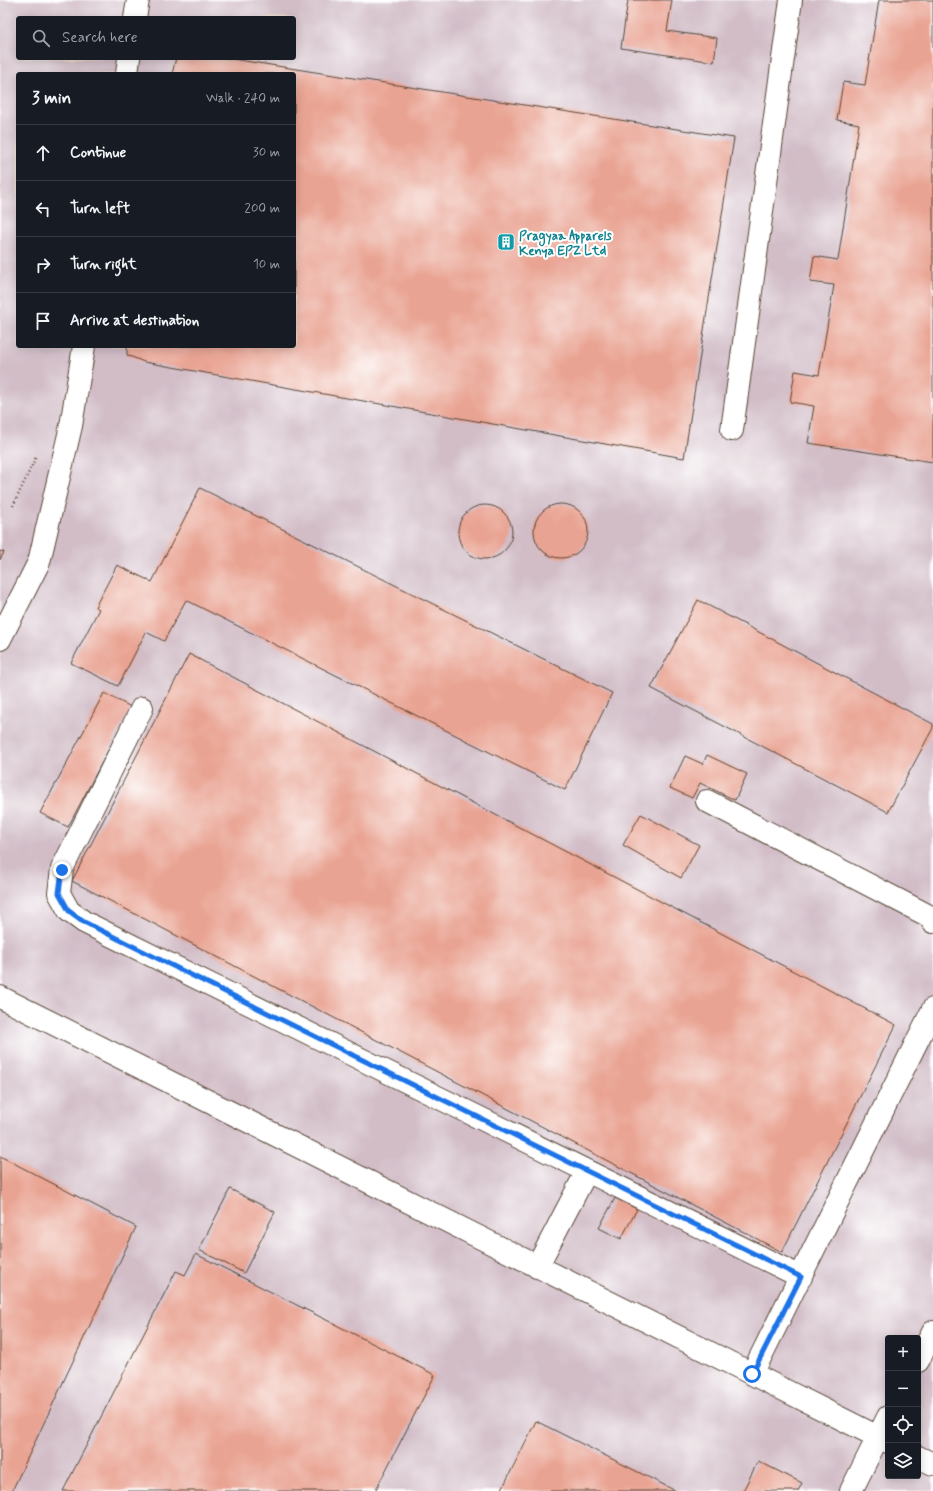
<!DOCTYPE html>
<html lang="en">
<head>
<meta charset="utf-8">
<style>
	body { margin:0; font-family:Mynerve,sans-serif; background:#242831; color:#f1f3f6 }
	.controls { position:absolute; right:12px; bottom:12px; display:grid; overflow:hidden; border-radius:4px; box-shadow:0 2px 10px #0003 }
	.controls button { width:36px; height:36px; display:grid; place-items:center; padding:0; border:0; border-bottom:1px solid #363941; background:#171b24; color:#f1f3f6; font:20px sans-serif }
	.stop { position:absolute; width:12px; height:12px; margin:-9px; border:3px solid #1a73e8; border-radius:50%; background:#fff }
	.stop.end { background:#1a73e8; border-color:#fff; box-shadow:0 1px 4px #0008 }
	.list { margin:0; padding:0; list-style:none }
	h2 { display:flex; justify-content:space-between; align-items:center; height:52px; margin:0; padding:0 16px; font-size:17px }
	h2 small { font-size:13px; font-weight:400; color:#9ea1a6 }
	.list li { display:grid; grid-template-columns:26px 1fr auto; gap:12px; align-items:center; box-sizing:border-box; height:56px; padding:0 16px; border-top:1px solid #363941 }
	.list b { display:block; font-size:15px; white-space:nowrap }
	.list em { font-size:13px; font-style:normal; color:#9ea1a6 }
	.icon { flex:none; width:22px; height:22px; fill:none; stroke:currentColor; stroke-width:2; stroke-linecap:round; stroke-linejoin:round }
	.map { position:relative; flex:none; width:933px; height:1491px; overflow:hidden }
	.search { position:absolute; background:#171b24; box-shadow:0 2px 10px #0003; left:16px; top:16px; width:280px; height:44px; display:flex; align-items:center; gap:10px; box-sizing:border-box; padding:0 14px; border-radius:4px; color:#9ea1a6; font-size:15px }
	.panel { position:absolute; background:#171b24; box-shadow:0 2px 10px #0003; left:16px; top:72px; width:280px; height:276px; border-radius:4px }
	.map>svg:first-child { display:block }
	.industrial { fill:#d2bdc7; fill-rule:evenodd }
	.building { fill:#e9a392 }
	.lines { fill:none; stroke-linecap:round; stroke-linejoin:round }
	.minor-casing { stroke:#564537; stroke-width:24 }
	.path { stroke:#564537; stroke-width:2.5; stroke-dasharray:1 3; stroke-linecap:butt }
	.minor { stroke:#fff; stroke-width:22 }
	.route { stroke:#1a73e8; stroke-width:5 }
	.labels { text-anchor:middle; stroke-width:4; stroke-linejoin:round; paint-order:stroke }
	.culture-label { font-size:13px; font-weight:bold; fill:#0d838f; stroke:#fff; text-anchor:start }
</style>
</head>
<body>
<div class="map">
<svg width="933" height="1491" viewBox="0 0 933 1491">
	<rect width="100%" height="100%" fill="#fff"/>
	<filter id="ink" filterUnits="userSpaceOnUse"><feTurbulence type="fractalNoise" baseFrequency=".025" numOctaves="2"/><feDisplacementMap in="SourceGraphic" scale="8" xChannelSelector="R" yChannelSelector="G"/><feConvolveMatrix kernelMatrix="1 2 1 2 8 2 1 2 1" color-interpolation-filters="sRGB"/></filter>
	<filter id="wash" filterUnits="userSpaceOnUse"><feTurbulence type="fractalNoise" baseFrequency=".012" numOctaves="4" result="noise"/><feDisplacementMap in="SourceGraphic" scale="16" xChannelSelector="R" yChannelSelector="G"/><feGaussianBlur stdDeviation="0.9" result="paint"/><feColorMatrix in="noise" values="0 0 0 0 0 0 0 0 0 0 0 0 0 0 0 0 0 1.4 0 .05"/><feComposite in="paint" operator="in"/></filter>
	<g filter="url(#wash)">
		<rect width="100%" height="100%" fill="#f2e0c4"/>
		<path class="industrial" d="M0 0H933V1491H0ZM18 18H294V58H18ZM18 74H294V346H18ZM888 1338H918V1476H888Z"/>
		<g id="blocks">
			<path class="building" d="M628 0H672L667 31 717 38 714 62 621 48Z
				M879 0H933V462L808 443 814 406 790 402 795 371 819 375 834 285 810 282 814 256 838 260 859 124 837 120 843 82 865 85Z
				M176 58H226L734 138 684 458 144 362 127 355V346H294V74H172Z
				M200 488 612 693 565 790 186 600 164 641 146 632 118 686 71 663 99 609 95 607 117 565 152 582Z
				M534 531a27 27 0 1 1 54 0a27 27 0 1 1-54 0Z
				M458 532a27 27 0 1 1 54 0a27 27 0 1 1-54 0Z
				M0 551 4 552 0 560Z
				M698 600 933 724V728L888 812 651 688Z
				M189 654 896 1025 782 1252 72 881Z
				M104 693 131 707 68 827 40 813Z
				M707 755 747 774 735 800 700 783 692 798 670 788 685 756 703 764Z
				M641 814 699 845 681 878 623 845Z
				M0 1156 136 1227 12 1491H0Z
				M230 1189 275 1212 244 1273 199 1250Z
				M615 1198 637 1209 621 1239 599 1228Z
				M196 1254 435 1375 375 1491H63L176 1271 185 1275Z
				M536 1421 676 1491H501Z
				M758 1461 802 1483 798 1491H743Z"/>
		</g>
	</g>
	<g filter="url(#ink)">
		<use href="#blocks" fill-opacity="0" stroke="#564537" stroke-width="1"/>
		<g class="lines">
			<defs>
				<path id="minor" d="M135 18 138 0
					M127 74 129 58
					M732 430 791 0
					M0 639 39 562 71 426 84 346
					M142 708 62 869 59 893 69 911 84 922 801 1277
					M707 801 929 916 933 922
					M0 997 888 1442
					M537 1267 587 1171
					M918 1361 933 1332
					M752 1374 933 1009
					M918 1457 933 1464
					M851 1491 888 1417"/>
			</defs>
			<use href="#minor" class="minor-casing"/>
			<path class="path" d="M13 506 36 457"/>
			<use href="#minor" class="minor"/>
		</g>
	</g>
	<g class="lines" filter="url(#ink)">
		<path class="route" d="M62 870 59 893 69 911 84 922 801 1277 752 1374"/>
	</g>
	<defs>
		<symbol id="building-square" viewBox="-11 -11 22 22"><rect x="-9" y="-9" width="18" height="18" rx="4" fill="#0f9aa8" stroke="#fff"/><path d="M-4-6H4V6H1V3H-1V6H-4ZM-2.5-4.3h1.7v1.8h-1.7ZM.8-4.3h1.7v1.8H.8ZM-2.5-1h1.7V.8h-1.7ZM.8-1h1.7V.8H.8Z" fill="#fff"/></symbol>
	</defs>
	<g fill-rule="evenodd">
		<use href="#building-square" x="496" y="232" width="20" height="20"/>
	</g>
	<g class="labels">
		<g class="culture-label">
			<text x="519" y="240">Pragyaa Apparels<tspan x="519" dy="15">Kenya EPZ Ltd</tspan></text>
		</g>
	</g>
</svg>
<div class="controls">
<button>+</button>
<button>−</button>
<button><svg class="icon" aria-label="locate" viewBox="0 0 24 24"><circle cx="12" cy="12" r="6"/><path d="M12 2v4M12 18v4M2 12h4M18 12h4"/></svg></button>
<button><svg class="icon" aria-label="layers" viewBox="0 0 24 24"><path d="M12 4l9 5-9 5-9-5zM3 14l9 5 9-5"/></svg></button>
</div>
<div class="stop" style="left:752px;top:1374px"></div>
<div class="stop end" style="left:62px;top:870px"></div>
<div class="search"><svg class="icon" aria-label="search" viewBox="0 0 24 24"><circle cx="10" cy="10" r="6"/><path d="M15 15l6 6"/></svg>Search here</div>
<section class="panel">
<h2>3 min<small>Walk · 240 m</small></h2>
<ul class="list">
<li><svg class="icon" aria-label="ahead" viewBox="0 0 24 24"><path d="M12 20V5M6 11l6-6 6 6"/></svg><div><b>Continue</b></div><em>30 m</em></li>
<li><svg class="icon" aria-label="left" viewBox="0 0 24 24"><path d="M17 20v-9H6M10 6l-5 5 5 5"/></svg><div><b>Turn left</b></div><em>200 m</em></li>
<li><svg class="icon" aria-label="right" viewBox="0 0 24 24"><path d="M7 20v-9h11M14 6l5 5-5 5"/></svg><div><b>Turn right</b></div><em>10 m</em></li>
<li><svg class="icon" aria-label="arrive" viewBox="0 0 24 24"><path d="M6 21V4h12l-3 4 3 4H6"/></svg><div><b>Arrive at destination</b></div></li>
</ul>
</section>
</div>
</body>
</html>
